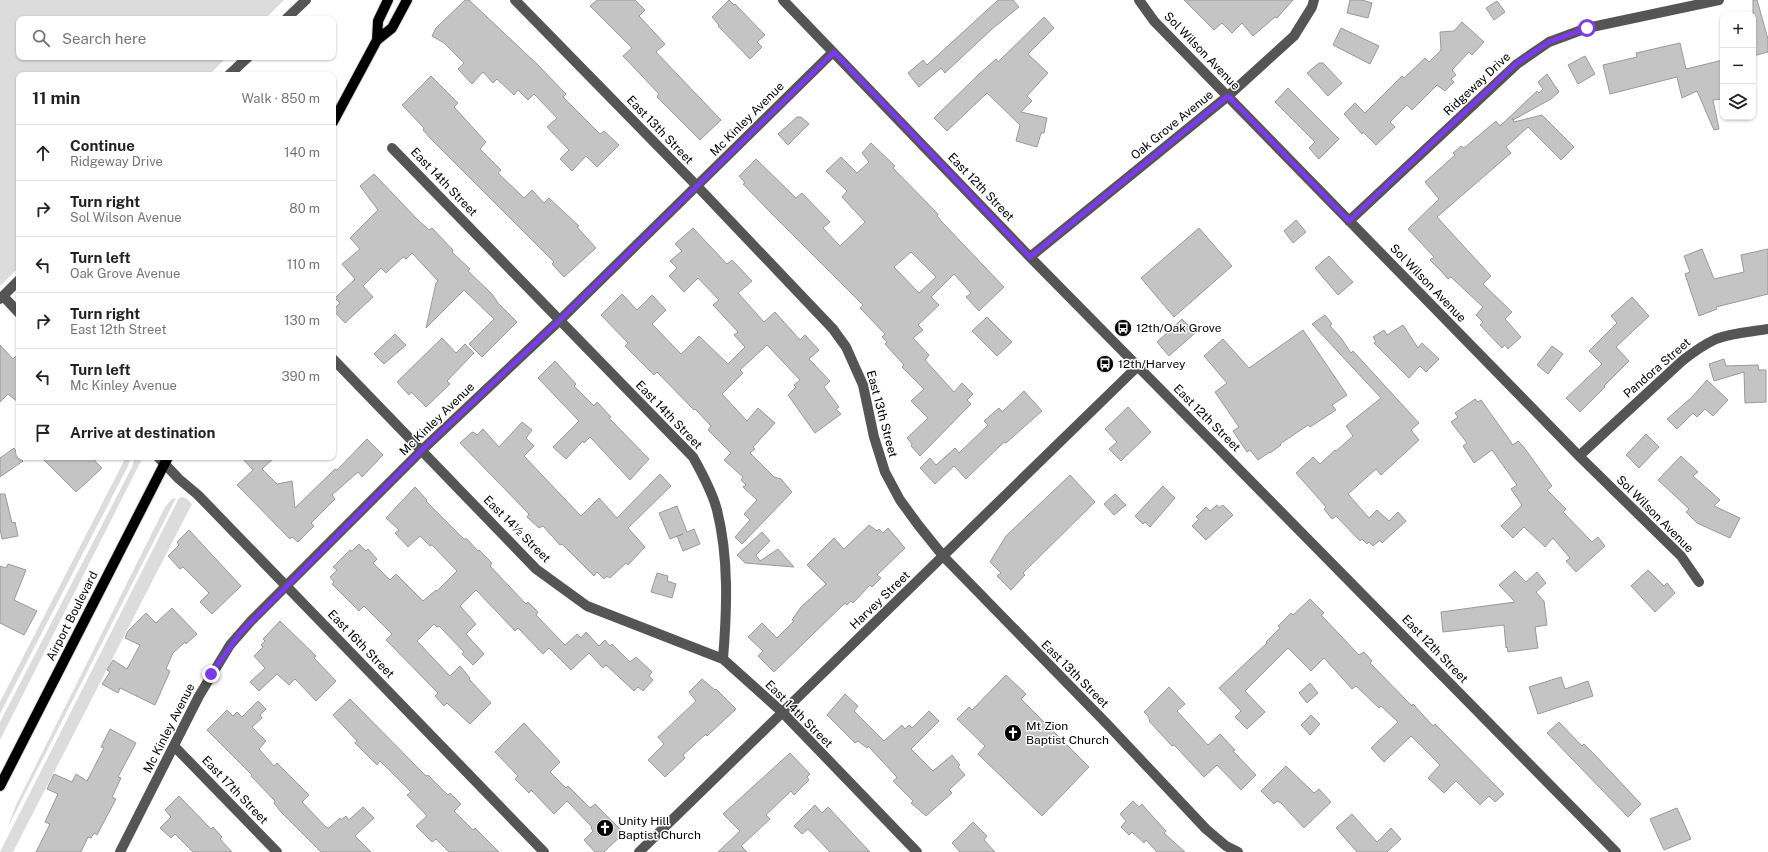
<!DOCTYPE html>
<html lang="en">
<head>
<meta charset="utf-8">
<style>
	body { margin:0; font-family:"Public Sans",sans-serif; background:#f6f6f6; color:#222 }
	.controls { position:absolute; right:12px; top:12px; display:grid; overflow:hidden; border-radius:8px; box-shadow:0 1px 3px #0004 }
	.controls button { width:36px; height:36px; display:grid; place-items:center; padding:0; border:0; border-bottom:1px solid #e0e0e0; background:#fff; color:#222; font:20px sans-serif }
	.stop { position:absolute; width:12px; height:12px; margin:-9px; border:3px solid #7c3aed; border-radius:50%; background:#fff }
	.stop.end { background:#7c3aed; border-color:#fff; box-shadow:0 1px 4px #0008 }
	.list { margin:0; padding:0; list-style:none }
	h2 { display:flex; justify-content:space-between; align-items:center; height:52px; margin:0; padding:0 16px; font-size:17px }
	h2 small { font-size:13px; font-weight:400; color:#767676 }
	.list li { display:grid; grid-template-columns:26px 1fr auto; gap:12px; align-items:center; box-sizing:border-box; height:56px; padding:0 16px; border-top:1px solid #e0e0e0 }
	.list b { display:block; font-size:15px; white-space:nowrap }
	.list p { margin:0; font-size:13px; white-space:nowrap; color:#767676 }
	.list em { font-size:13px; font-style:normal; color:#767676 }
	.icon { flex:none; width:22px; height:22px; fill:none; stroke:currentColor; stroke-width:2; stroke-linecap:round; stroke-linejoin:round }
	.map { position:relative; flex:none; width:1768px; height:852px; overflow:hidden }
	.search { position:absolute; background:#fff; box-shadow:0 1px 3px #0004; left:16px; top:16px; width:320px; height:44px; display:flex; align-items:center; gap:10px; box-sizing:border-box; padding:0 14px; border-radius:8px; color:#767676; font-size:15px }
	.panel { position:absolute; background:#fff; box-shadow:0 1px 3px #0004; left:16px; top:72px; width:320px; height:388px; border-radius:8px }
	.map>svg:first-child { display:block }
	.green { fill:#dcdcdc }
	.building { fill:#c4c4c4; stroke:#999; fill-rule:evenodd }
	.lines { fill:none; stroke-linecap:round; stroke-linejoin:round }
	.major-casing { stroke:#dbdbdb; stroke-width:12 }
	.minor { stroke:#555; stroke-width:10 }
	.major { stroke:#000; stroke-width:10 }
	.route { stroke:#7c3aed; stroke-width:5 }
	.labels { text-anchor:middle; stroke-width:3; stroke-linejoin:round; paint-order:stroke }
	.street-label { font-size:12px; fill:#000; stroke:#fff }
	.poi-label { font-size:12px; fill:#000; stroke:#fff; text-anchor:start }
</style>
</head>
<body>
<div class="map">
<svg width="1768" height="852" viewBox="0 0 1768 852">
	<rect width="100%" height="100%" fill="#fff"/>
	<path class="green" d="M0 0H284L265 19H19V57H227L209 75H19V267L0 286Z
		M126 457H131L128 466 0 714V702Z
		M135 457H142V459L0 740V722L132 467Z
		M183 497 187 499 192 504 13 852H0L179 498Z
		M176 498 7 829 16 805 165 507 172 499Z"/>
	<path class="building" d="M465 0H469L538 65 566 94 563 97 600 134 604 131 619 145 597 167 586 156 572 171 560 159 569 150 547 127 557 118 534 94 528 100 518 90 514 95 497 79 493 83 483 72 472 84 458 69 464 63 444 43 432 36 436 28Z
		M597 0H635L645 10 639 16 665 44 656 52 721 120 700 140 657 97 659 94 623 56 632 48 590 6Z
		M729 0 734 5 735 4 765 35 757 42 762 47 750 59 718 26 719 25 712 17Z
		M998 0H1013L1019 7 992 29 945 73 941 68 919 87 908 73 923 60 927 65Z
		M1184 0H1293L1277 18 1275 17 1253 36 1242 23 1232 33 1222 23 1214 30Z
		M1350 0H1362L1372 3 1368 18 1347 13Z
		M1753 0H1757L1768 39V52L1753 56Z
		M1497 1 1505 12 1494 20 1486 8Z
		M1044 17 1054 28 1028 54 1048 73 1027 96 1032 101 1021 112 1047 118 1044 133H1041L1037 147 1016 141 1020 125 987 93 947 131 934 118 978 75 996 59 998 62Z
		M1462 22 1484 42 1472 55 1469 52 1452 70 1456 75 1451 79 1454 82 1445 91 1437 85 1412 110 1407 105 1390 122 1395 127 1376 145 1363 132 1362 134 1344 114 1355 103 1365 113 1402 76 1404 78 1425 58 1429 62 1441 50 1440 32 1454 31Z
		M1341 28 1379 46 1370 64 1333 45Z
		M1680 43 1686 69 1723 60V99L1713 100 1719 129 1714 130 1697 91 1682 98 1677 77 1610 94 1603 65 1637 57 1636 53Z
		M1585 56 1595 74 1578 84 1568 65Z
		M1319 63H1323L1342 83 1328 96 1307 73Z
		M1547 74 1559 92 1551 99 1513 120 1512 118 1514 122 1542 115 1574 147 1561 160 1528 127 1506 147 1511 153 1437 217 1491 276 1483 284 1512 312 1505 319 1521 337 1508 349 1505 345 1502 348 1480 325 1483 322 1476 315 1483 307 1451 277 1448 279 1441 271 1430 260 1434 257 1408 229 1439 199 1425 182 1455 155 1453 153 1461 146 1464 148 1496 121 1500 126 1537 91 1539 93 1543 89 1538 82Z
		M431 76 458 103 454 107 486 142 480 149 501 170 498 173 524 198 532 190 544 203 549 198 579 226 577 227 596 248 564 277 552 264 554 262 430 138 423 130 424 128 402 105Z
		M1288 88 1339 139 1319 159 1309 148 1315 142 1275 102Z
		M797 117H801L809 124 788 145 778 134Z
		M871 143 895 166 893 168 938 214 937 216 942 222 1004 287 979 311 966 297 971 293 954 274 931 297 939 305 918 325 923 330 913 338 929 355 925 360 954 392 962 383 973 394 967 400 971 404 920 456 911 446 912 444 907 438 928 418 911 401 924 389 902 367 904 365 885 344 887 342 882 337 885 334 860 308 863 305 772 214 743 184 745 183 739 176 756 159 796 198 802 193 830 222 823 228 840 246 865 222 842 197 847 191 826 171 841 157 857 173 869 162 862 153ZM911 252 936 277 919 293 894 267Z
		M374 174 418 220 429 230 432 228 453 250 452 252 470 269 468 271 492 294 498 303 517 322 482 357 469 344 494 319 464 290 426 328 436 283 438 281 412 253 406 259 403 257 386 273 381 268 363 286 373 297 345 323 333 310 340 303 335 298 355 279 342 264 360 249 350 238 378 210 360 186Z
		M1296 220 1306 232 1293 243 1284 231Z
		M693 228 727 264 732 260 752 281 738 293 764 322 775 312 800 340 805 335 819 350 809 359 830 381 824 387 839 407 836 409 841 414 815 433 788 395 796 387 794 385 800 380 767 345 740 370 743 373 722 394 747 421 758 408 775 423 753 447 755 449 750 453 774 477 781 479 792 492 742 544 735 537 750 520 744 514 757 500 743 487 746 485 741 480 743 477 724 460 731 453 708 430 711 426 695 409 694 410 657 372 654 375 625 346 628 343 601 315 622 294 637 310 652 295 666 310 652 324 681 354 699 336 728 364 745 347 734 335 738 332 713 305 719 300 698 278 684 292 669 276 677 268 670 261 682 251 675 244Z
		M1199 228 1232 266 1174 317 1141 278Z
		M1702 249 1714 279 1744 272 1741 255 1768 249V294L1716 307 1717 309 1699 316 1685 274 1690 272 1684 256Z
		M1329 256 1353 282 1338 295 1315 268Z
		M1632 297 1649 316 1616 347 1629 361 1604 386 1605 387 1580 412 1566 398 1602 364 1589 351 1617 323 1611 316Z
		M1325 315 1332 324 1330 326 1341 338 1351 353 1353 351 1419 423 1411 430 1419 440 1381 475 1376 469 1348 494 1369 518 1377 510 1389 521 1398 512 1406 521 1382 543 1380 540 1373 546 1369 542 1367 544 1362 539 1360 541 1336 516 1332 519 1324 509 1326 507 1296 473 1313 457 1320 464 1335 450 1336 451 1353 436 1346 426 1381 398 1312 324Z
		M987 317 1012 342 997 356 972 331Z
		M1182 319 1195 333 1169 356 1157 342Z
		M1403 325 1418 348 1422 343 1439 359 1426 372 1420 366 1409 378 1374 343 1376 342 1373 337 1384 330 1387 335Z
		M1303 330 1347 395 1332 405 1336 410 1310 427 1308 425 1280 444 1281 445 1270 453V452L1258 460 1250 450 1247 452 1233 431 1239 427 1215 392 1227 383 1204 356 1223 339 1249 368Z
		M395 334 406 345 384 364 374 354Z
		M442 338 456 353 465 344 474 353 447 381 450 384 426 407 411 392 409 395 397 382Z
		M0 345 13 359 19 353V403L8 394 0 402Z
		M1552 346 1563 354 1548 374 1537 365Z
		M1724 359 1726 366 1758 365 1759 370H1766V402L1745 403 1744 372 1714 381 1709 364Z
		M555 361 576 384 574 386 594 406 597 402 611 417 609 418 649 459 630 480 590 437 584 443 583 441 566 459 553 447 579 421 538 378Z
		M1707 380 1728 400 1713 416 1705 409 1697 417 1693 413 1677 429 1667 419 1692 397Z
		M1024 391 1042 411 1006 443 1004 442 966 479 954 466 935 484 920 468 930 458 936 465 955 448 959 453 988 425 984 421 999 408 1002 412Z
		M1475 399 1478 402 1481 400 1513 445 1518 441 1523 446 1552 486 1547 490 1566 509 1563 512 1592 542 1598 537 1605 546 1576 572 1566 561 1570 558 1553 538 1545 547 1524 527 1513 538 1501 526 1522 505 1511 489 1517 485 1492 450 1474 463 1463 446 1467 443 1451 422 1458 417 1455 413Z
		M1128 407 1151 432 1121 461 1109 449 1117 442 1105 429Z
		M522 422 532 430 526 438 534 446 524 456 581 516 599 498 617 518 660 474 671 486 628 528 645 547 628 565 626 563 610 578 607 576 604 579 597 572 594 576 562 544 560 545 543 526 539 528 527 517 529 514 460 443 471 433 473 432 477 435 483 429 499 447Z
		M1646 434 1659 447 1639 468 1626 455Z
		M367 439 383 455 362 477 358 472 332 495 335 499 311 523 314 526 298 542 292 537 290 539 237 485 253 470 241 457H275L262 469 277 484 292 481 295 508 335 469 337 470Z
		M14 448 19 457 23 461 0 477V458Z
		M1681 456 1698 472 1693 476 1720 500 1714 506 1740 518 1730 538 1697 523 1686 512 1689 509 1658 480Z
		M41 457H91L102 468 76 492Z
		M1070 475 1095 502 1023 573 1025 575 1011 590 997 576 1001 573 990 562 1006 536Z
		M1163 486 1175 498 1150 527 1145 522 1143 524 1135 516Z
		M415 487 427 500 426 501 464 539H467L478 551 479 550 492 563 490 566 526 604 528 602 538 612 536 615 565 645 577 634 581 638 586 632 599 646 605 640 610 646 612 644 630 662 636 657 652 672 649 676 653 680 643 691 638 687 634 691 606 665 603 668 589 653 571 670 549 648 543 654 518 628 515 631 476 590 460 606 476 624 466 634 484 654 473 665 462 654 464 652 439 626 437 627 434 624 417 641 450 676 460 666 470 678 469 679 491 703 470 724 447 703 444 706 435 696 438 693 386 640 392 634 364 606 359 611 332 584 334 582 330 577 337 570 333 567 350 550 352 551 359 544 366 551 368 549 377 559 373 563 390 580 396 574 423 601 436 590 437 591 457 571 432 545 430 546 420 536 408 547 395 533 399 530 386 518Z
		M0 494H5L12 523 15 522 18 536 2 539 0 529Z
		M1115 494 1126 505 1114 515 1104 504Z
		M1217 505 1219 508 1223 505 1233 515 1206 540 1192 526 1199 519 1196 517 1206 507 1210 511Z
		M677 506 687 532 694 529 700 544 683 551 677 536 683 534 670 539 659 513Z
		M869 525 877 531 879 529 883 533 888 528 905 548 877 575 881 578 872 587 870 585 853 603 851 601 847 605 845 603 774 672 758 656 763 651 748 637 762 623 777 638 794 621 792 620 801 607 826 584 807 565 834 538 844 549Z
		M189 530 241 586 212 614 200 602 209 593 183 567 180 569 168 556 179 545 177 542Z
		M762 532 770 541 756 555 760 561 778 549 794 567 745 563 737 555Z
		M8 564 26 570 14 600 37 611 24 635 0 623V566L6 568Z
		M1648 570 1664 586 1667 583 1675 593 1655 612 1631 586Z
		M1515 571 1526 582 1537 572 1546 583 1536 592 1544 601 1547 625 1535 627 1538 648 1508 652 1507 647 1506 648 1504 625 1443 632 1441 612 1515 602 1499 585Z
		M657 573 668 576 667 581 676 584 672 598 651 592Z
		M1310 599 1324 613 1321 615 1359 655 1364 652 1372 661 1370 663 1412 706 1413 704 1433 726 1435 724 1504 794 1495 802 1489 796 1480 805 1456 781 1444 793 1428 778 1440 765 1411 736 1384 762 1371 748 1398 722 1381 706 1379 708 1356 686 1352 689 1324 658 1311 671 1288 648 1245 691 1265 712 1247 729 1235 717 1241 711 1219 688 1267 643 1266 642 1280 628 1278 626 1291 613 1293 615Z
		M172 608 197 634 186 644 185 642 173 653 166 669 170 671 155 705 120 688 118 693 102 684 110 672 107 670 113 660 127 669 140 645 125 638 128 631 146 613 156 623Z
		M280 621 316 656 314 658 336 681 316 701 295 679 289 685 277 674 259 691 250 682 265 668 254 656 263 647 261 645 265 641 263 639Z
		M1006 675 1026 694 1021 699 1089 767 1042 816 978 754 985 746 957 719 969 707 972 710Z
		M1561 677 1565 689 1588 681 1593 696 1538 714 1529 687Z
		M702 679 715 690 716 689 736 709 707 736 706 734 683 755 685 758 665 777 648 760 664 744 658 737 696 701 689 692Z
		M1310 683 1318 693 1307 703 1299 693Z
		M1169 687 1185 704 1177 711 1208 745 1220 734 1235 750 1233 751 1256 775 1241 790 1217 765 1204 777 1177 748 1174 745 1172 746 1149 721 1150 720 1148 716 1144 712Z
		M845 694 858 706 854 711 884 741 902 725 905 729 909 725 912 728 929 711 939 721 911 749 933 771 952 755 960 765 958 767 965 775 949 790 952 793 926 816 911 803 913 801 893 781 897 778 896 776 868 746 867 748 858 741 855 743 827 715Z
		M350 699 426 776 428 775 448 795 450 793 461 804 454 811 473 830 475 828 499 852H449L436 839 432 842 416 826 427 816 407 795 411 792 380 761 377 765 355 743 357 741 333 715Z
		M258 701 266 709 260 715 262 718 252 727 266 741 259 749 274 766 277 763 309 795 302 802 326 827 329 828 340 818 341 820 346 816 349 820 363 807 374 818 355 836 371 852H321L280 811 274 803 275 801 251 776 252 775 207 730 227 710 233 716 237 712 242 717Z
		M1311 715 1320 724 1310 735 1301 725Z
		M1559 722 1582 746 1584 744 1595 755 1641 804 1628 817 1547 733Z
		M524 723 560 762 550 772 566 788 568 786 590 808 595 804 624 833 604 852H595L584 840 593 831 591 828 592 827 567 801 554 814 531 790 529 793 515 779 518 776 495 752Z
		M110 729 136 743 118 777 121 778 112 797 116 799 97 835 94 833 91 838 88 837 81 852H36L50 824 45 822 58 794 47 789 54 774 72 782 76 774 87 781 104 748 101 747Z
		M790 753 810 774 807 777 809 780 794 795 791 791 766 815 770 819 741 846 747 852H718L740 831 723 814Z
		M1286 766 1314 793 1319 789 1331 802 1304 828 1281 803 1277 801 1274 804 1261 791Z
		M179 796 211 829 213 827 222 837 220 839 232 852H193L175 834 171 838 160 828 171 817 165 810Z
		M1133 801 1139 807 1142 804 1146 809 1166 831 1164 833 1185 852H1157L1146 840 1144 843 1132 832 1129 835 1121 827 1126 821 1120 814Z
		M815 805 822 813 828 807 870 852H830L808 829 802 834 794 826Z
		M1677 808 1691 839 1664 850 1650 819Z
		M1352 814 1377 842 1391 828 1401 839 1387 852H1357L1336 828Z
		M973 822 987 836 984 840 995 852H960L952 843Z"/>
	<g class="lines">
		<defs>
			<path id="major" d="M377 40 378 21 388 0
				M333 122 377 40 392 28 407 0
				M0 786 168 457"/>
		</defs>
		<use href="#major" class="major-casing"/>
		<path class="minor" d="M515 0 697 186 833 329 846 347 863 385 874 437 885 472 900 500 919 526 944 557 1107 724 1206 829 1226 846 1238 852
			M783 0 1030 257 1616 852
			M1139 0 1154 21 1579 456 1681 556 1699 582
			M286 19 306 0
			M229 75 248 57
			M392 148 693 457C702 473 712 491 717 510 729 558 727 610 723 659L782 712 917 852
			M1349 221 1517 64 1549 42 1587 28 1719 0
			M1030 257 1228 96 1294 36 1312 7 1314 0
			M3 296 19 313
			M0 299 19 280
			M333 359 536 569 587 606 723 659
			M1579 456 1682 361C1692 353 1703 345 1716 339 1732 333 1751 332 1768 329
			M158 457 179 479 198 495 544 852
			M174 746 277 852
			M120 852 199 696 230 645 251 621 422 450 560 320 833 52
			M639 852 1138 366"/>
		<use href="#major" class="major"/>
	</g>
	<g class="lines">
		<path class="route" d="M211 674 241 632 287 586 422 450 560 320 834 52 1030 257 1228 96 1349 221 1516 64 1549 42 1587 28"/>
	</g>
	<defs>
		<symbol id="bus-disc" viewBox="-11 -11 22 22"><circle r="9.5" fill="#000" stroke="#fff"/><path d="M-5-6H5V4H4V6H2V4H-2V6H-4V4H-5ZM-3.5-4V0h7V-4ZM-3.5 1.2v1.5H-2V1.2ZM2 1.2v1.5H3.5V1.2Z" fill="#fff"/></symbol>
		<symbol id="church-disc" viewBox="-11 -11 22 22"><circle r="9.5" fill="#000" stroke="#fff"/><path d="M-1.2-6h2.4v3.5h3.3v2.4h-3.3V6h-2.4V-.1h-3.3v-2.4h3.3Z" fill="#fff"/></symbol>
	</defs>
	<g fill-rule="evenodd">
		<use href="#bus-disc" x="1113" y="318" width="20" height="20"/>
		<use href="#bus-disc" x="1095" y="354" width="20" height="20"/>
		<use href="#church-disc" x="1003" y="723" width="20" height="20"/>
		<use href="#church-disc" x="595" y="818" width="20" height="20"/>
	</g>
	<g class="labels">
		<g class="street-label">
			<text transform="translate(1202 51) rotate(46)" y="4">Sol Wilson Avenue</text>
			<text transform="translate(1477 84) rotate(-43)" y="4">Ridgeway Drive</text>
			<text transform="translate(747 119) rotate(-45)" y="4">Mc Kinley Avenue</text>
			<text transform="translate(1172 125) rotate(-39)" y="4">Oak Grove Avenue</text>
			<text transform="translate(660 130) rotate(46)" y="4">East 13th Street</text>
			<text transform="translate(444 182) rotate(46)" y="4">East 14th Street</text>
			<text transform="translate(981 187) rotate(46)" y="4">East 12th Street</text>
			<text transform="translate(1428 283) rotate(46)" y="4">Sol Wilson Avenue</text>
			<text transform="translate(1657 368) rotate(-41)" y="4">Pandora Street</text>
			<text transform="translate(882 414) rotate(75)" y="4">East 13th Street</text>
			<text transform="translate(669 415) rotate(46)" y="4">East 14th Street</text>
			<text transform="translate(1207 418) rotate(45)" y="4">East 12th Street</text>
			<text transform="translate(437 419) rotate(-44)" y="4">Mc Kinley Avenue</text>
			<text transform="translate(1655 514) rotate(45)" y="4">Sol Wilson Avenue</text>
			<text transform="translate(517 529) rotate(45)" y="4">East 14½ Street</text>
			<text transform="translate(880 600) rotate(-44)" y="4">Harvey Street</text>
			<text transform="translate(72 616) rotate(-63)" y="4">Airport Boulevard</text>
			<text transform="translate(361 644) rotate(46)" y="4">East 16th Street</text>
			<text transform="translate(1435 649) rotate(46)" y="4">East 12th Street</text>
			<text transform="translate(1075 674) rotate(45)" y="4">East 13th Street</text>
			<text transform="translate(799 714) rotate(45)" y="4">East 14th Street</text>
			<text transform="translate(169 728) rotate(-63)" y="4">Mc Kinley Avenue</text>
			<text transform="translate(235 790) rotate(46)" y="4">East 17th Street</text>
		</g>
		<g class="poi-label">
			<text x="1136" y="332">12th/Oak Grove</text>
			<text x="1118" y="368">12th/Harvey</text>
			<text x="1026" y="730">Mt Zion<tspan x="1026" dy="14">Baptist Church</tspan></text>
			<text x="618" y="825">Unity Hill<tspan x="618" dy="14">Baptist Church</tspan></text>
		</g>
	</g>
</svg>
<div class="controls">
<button>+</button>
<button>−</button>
<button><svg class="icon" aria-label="layers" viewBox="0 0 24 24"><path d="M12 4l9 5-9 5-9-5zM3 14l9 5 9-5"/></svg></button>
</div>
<div class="stop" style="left:1587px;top:28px"></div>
<div class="stop end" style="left:211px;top:674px"></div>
<div class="search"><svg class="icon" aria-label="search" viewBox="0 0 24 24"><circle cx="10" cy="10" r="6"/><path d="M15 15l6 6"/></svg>Search here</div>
<section class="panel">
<h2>11 min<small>Walk · 850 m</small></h2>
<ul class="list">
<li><svg class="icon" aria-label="ahead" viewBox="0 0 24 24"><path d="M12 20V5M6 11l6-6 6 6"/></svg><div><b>Continue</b><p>Ridgeway Drive</p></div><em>140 m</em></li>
<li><svg class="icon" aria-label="right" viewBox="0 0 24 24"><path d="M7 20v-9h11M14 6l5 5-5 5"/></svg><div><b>Turn right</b><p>Sol Wilson Avenue</p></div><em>80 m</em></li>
<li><svg class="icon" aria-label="left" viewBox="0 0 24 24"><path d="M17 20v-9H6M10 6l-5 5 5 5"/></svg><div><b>Turn left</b><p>Oak Grove Avenue</p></div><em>110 m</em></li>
<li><svg class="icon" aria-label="right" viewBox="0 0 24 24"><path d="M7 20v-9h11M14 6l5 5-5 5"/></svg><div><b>Turn right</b><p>East 12th Street</p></div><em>130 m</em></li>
<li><svg class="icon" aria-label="left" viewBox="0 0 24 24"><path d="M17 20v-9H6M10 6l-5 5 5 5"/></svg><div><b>Turn left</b><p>Mc Kinley Avenue</p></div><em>390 m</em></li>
<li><svg class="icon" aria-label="arrive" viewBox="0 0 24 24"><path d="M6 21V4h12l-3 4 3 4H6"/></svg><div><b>Arrive at destination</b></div></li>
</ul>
</section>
</div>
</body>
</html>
